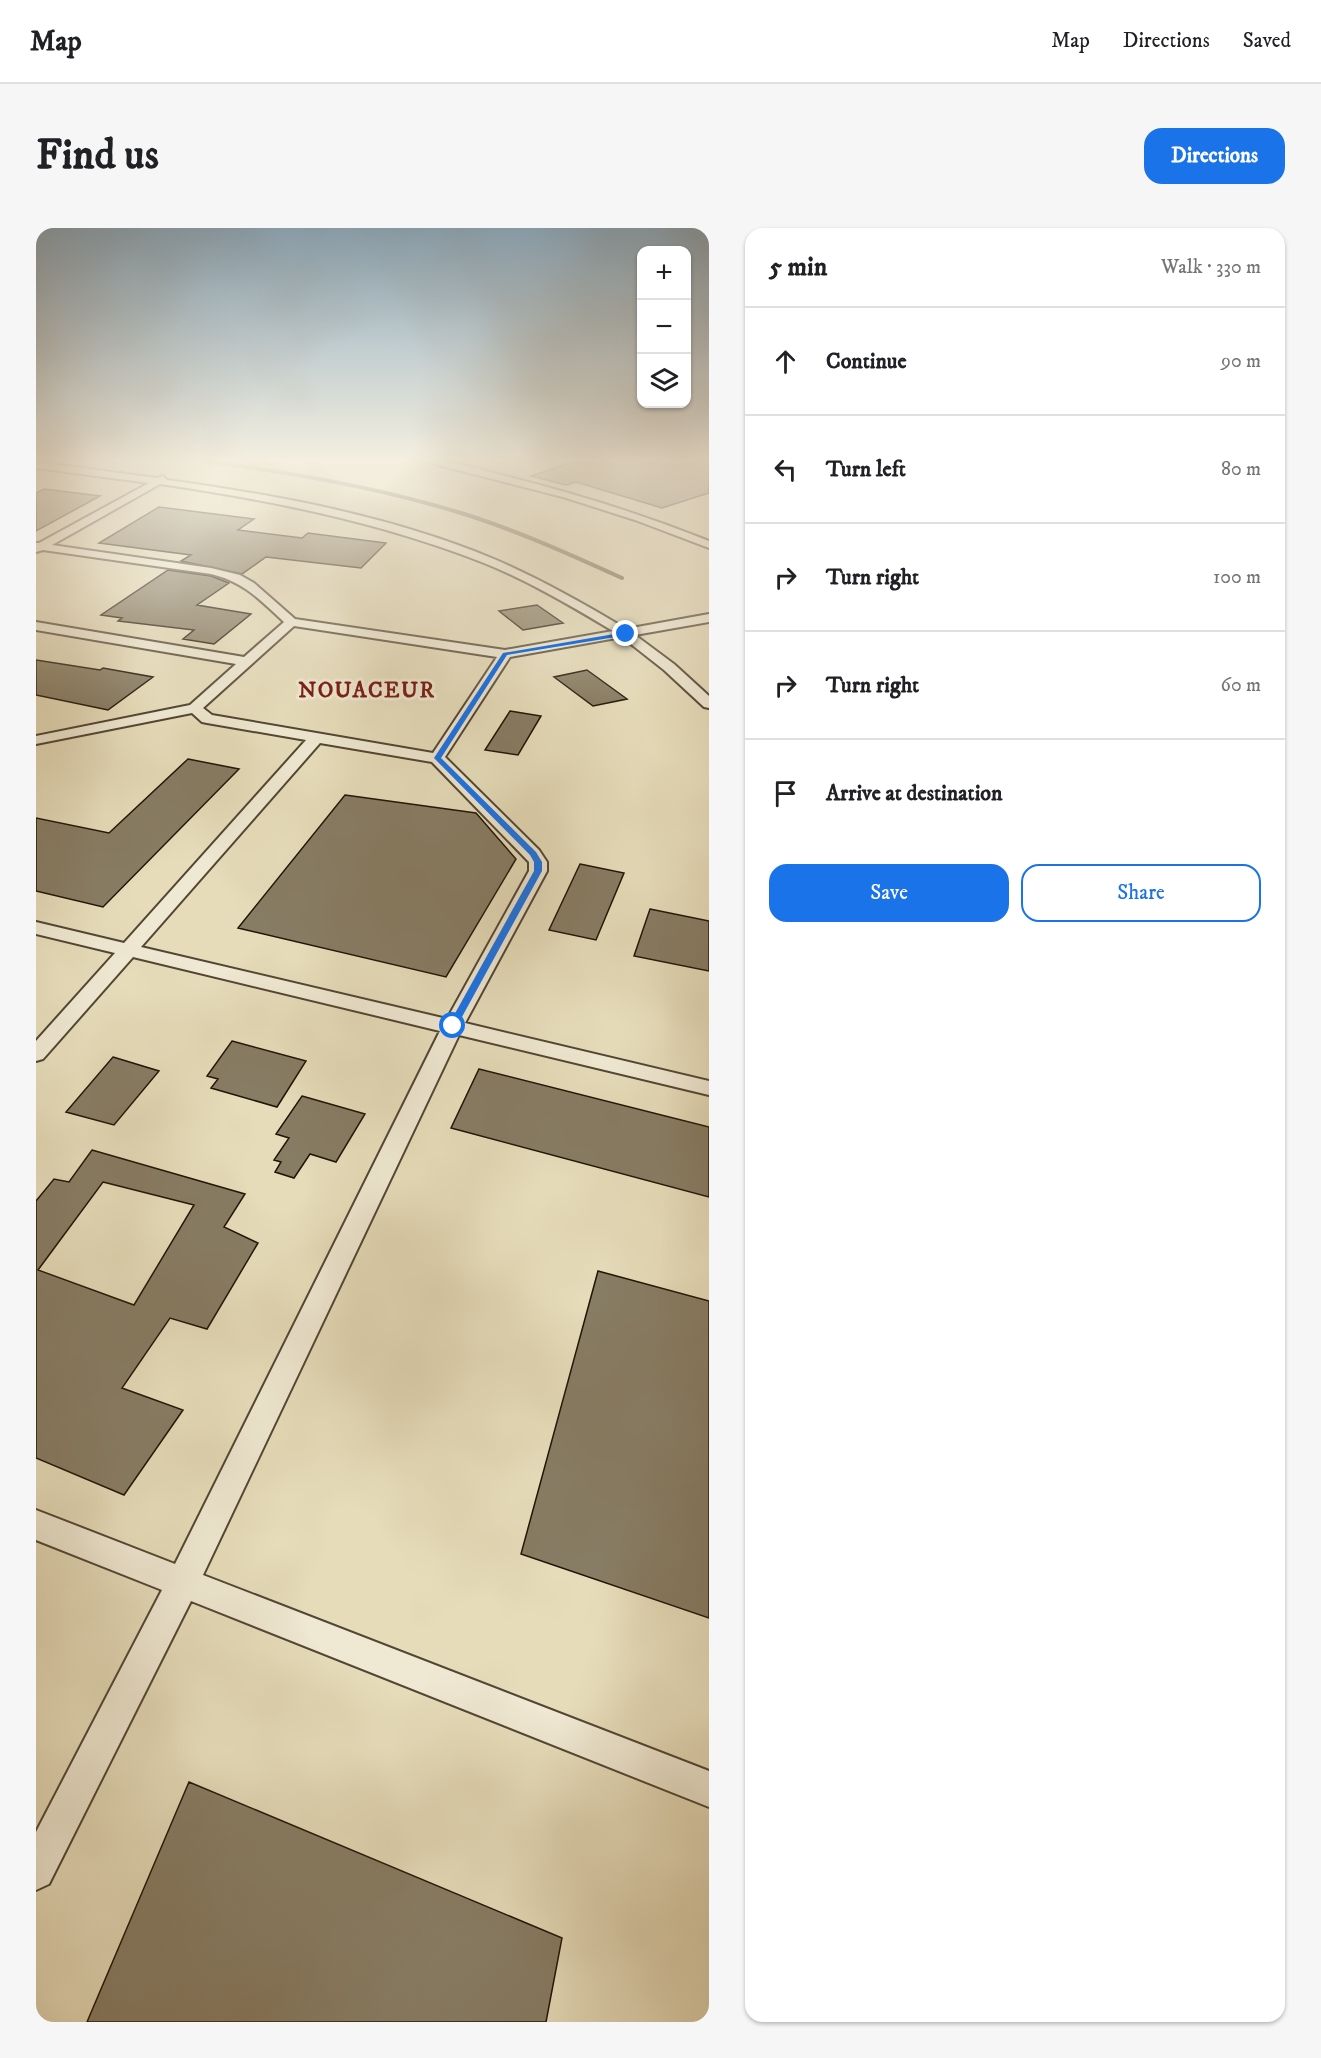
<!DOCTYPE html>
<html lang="en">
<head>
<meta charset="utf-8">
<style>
	body { margin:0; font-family:"IM FELL DW Pica",serif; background:#f6f6f6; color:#202124 }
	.controls { position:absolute; right:18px; top:18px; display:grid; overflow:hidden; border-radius:12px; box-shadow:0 2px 4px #0004 }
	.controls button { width:54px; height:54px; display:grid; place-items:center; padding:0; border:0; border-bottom:2px solid #e0e0e0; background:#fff; color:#202124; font:30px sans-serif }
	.stop { position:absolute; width:18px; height:18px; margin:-14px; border:4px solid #1a73e8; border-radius:50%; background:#fff }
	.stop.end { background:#1a73e8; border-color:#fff; box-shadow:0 2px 6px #0008 }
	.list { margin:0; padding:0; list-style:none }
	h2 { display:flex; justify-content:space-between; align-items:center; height:78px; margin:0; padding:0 24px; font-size:26px }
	h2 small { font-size:20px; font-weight:400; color:#757577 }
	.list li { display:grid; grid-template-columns:39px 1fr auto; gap:18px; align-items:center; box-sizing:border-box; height:108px; padding:0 24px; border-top:2px solid #e0e0e0 }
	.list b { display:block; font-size:22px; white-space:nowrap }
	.list em { font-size:20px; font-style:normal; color:#757577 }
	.actions { display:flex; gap:12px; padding:18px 24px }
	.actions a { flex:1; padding:14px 0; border:2px solid #1a73e8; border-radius:18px; text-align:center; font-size:21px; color:#1a73e8 }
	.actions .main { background:#1a73e8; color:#fff }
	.icon { flex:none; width:33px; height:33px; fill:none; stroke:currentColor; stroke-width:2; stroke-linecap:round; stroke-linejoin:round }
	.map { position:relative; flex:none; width:673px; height:1794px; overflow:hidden; border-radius:18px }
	header { display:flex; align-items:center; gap:36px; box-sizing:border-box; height:84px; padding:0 30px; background:#fff; border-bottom:2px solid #e0e0e0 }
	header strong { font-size:28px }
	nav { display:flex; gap:33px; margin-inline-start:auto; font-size:21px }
	.intro { display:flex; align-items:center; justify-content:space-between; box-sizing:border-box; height:144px; padding:0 36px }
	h1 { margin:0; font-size:42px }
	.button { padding:15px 27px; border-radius:18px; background:#1a73e8; color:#fff; font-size:21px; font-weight:700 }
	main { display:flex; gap:36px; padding:0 36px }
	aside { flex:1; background:#fff; border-radius:18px; box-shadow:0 2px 4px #0004 }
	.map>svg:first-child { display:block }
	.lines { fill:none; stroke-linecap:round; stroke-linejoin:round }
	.stream { stroke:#6f634d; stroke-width:4 }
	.building { fill:#877c64; stroke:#211406; stroke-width:1.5; fill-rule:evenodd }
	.minor-casing { stroke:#524633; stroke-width:4 }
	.minor { fill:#efe8d2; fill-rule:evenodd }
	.route { fill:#1a73e8 }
	.labels { text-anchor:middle; stroke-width:6; stroke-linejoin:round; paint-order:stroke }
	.far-district-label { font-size:22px; font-weight:bold; letter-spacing:1.5px; fill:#7a1f14; stroke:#efe8d2 }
</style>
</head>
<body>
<header>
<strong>Map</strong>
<nav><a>Map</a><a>Directions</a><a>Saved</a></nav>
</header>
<div class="intro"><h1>Find us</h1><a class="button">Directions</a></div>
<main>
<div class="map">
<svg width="673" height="1794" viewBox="0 0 673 1794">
	<rect width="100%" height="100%" fill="#e6dcba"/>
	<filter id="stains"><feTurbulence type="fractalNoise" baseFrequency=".00333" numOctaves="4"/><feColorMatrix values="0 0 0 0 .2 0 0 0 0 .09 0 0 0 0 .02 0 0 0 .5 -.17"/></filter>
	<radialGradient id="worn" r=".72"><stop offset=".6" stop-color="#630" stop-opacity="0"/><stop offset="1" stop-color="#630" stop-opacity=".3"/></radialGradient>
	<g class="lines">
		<path class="stream" d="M155 231C246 243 337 258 425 285 480 302 533 326 586 350"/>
	</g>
	<path class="building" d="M554 231H602L627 237 646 231 673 234V265L626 280 540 254 530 257 495 248 540 233 545 235Z
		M8 261 64 268 0 303V265Z
		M123 279 218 291 202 302 266 310 272 305 350 315 325 340 230 329 206 346 145 333 155 327 63 315Z
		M132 342 175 348 193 355 161 377 215 386 178 416 147 411 158 402 82 393 86 390 65 387Z
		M501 377 527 395 487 402 463 383Z
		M0 432 64 442 67 440 117 449 72 482 0 467Z
		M551 442 591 471 557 478 518 449Z
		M474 483 505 488 482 527 449 522Z
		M152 531 203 541 67 679 0 663V590L73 605Z
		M309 567 440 585 480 631 410 749 202 700Z
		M544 636 588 645 560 712 513 702Z
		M614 681 673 693V743L598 728Z
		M196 813 270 833 241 879 175 860 182 851 171 848Z
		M77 829 123 843 78 897 30 884Z
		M443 841 673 899V969L415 900Z
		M266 868 329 886 300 934 274 926 258 950 239 944 245 934 238 932 253 910 240 906Z
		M56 922 209 966 188 999 222 1015 171 1101 134 1090 86 1160 147 1182 88 1267 0 1230V973L18 951 33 954ZM67 954 158 977 98 1077 2 1042Z
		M562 1043 673 1073V1390L485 1326Z
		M153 1554 526 1710 510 1794H51Z"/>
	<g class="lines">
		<defs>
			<path id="minor" d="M379 231C411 231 442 241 473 249 541 266 608 287 673 313V320L599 292 527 269Z
				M0 234 121 250 127 248 131 252C241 267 355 288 458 331 504 351 547 375 590 401L673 386V394L599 407 638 436 673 468V480L668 479 628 442 586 409 474 429 409 529 503 622 511 634V643L429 795 673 853V867L423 807 167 1347 673 1543V1579L155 1373 13 1656 0 1662V1604L126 1362 0 1312V1282L139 1336 404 803 97 729 7 831 0 833V813L79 725 0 706V694L88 715 270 512 171 495 166 494 156 485 0 516V508L154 477 200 436 0 402V394L208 429 248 394C223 371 208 354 175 346L7 322 0 324V315H3L113 255 0 240ZM124 256C234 272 344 294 448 335 493 353 535 378 577 403L469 422 259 391 218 355 204 347 175 340 16 317ZM258 398 461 429 397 525 176 487 167 480ZM284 515 396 534 493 634V643L411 791 105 719Z"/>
		</defs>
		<use href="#minor" class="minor-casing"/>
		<use href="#minor" class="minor"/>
	</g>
	<linearGradient id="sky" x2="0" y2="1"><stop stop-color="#8ca9bd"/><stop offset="0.48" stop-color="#f4efe0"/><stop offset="1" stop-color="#f4efe0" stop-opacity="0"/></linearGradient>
	<rect width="673" height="483" fill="url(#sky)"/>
	<path class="route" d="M590 404 592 407 471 427 405 530 500 624 506 634V643L421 798 414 800 412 798 498 643V634L494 627 398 530 467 425Z"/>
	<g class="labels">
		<g class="far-district-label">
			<text x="331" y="469">NOUACEUR</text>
		</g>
	</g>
	<rect width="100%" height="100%" filter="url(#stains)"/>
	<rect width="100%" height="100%" fill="url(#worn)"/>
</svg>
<div class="controls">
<button>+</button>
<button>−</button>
<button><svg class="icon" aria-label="layers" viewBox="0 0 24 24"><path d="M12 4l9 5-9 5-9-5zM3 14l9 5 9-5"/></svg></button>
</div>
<div class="stop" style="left:417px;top:798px"></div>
<div class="stop end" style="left:590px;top:406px"></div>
</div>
<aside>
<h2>5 min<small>Walk · 330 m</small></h2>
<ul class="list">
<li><svg class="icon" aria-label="ahead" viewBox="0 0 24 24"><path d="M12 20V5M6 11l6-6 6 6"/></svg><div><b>Continue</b></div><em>90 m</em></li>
<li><svg class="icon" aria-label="left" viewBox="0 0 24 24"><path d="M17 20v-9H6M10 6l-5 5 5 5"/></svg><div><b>Turn left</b></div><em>80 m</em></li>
<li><svg class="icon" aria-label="right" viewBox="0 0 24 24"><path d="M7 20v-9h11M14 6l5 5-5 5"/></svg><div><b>Turn right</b></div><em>100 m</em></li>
<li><svg class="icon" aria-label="right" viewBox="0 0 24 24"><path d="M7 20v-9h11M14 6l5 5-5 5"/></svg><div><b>Turn right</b></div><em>60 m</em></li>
<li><svg class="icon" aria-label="arrive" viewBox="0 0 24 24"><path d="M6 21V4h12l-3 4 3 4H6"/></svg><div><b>Arrive at destination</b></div></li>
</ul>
<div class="actions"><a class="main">Save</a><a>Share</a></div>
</aside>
</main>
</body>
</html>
